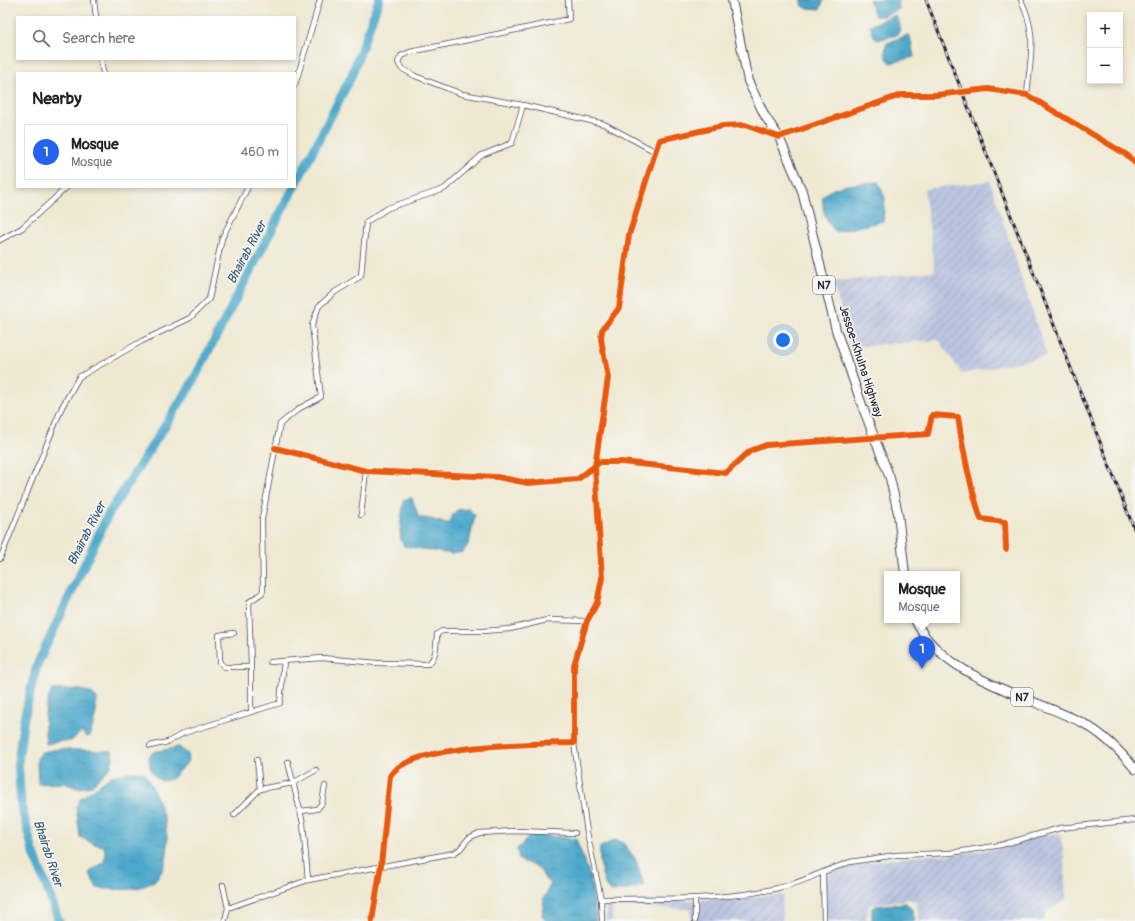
<!DOCTYPE html>
<html lang="en">
<head>
<meta charset="utf-8">
<style>
	body { margin:0; font-family:Pangolin,sans-serif; background:#f6f6f6; color:#222 }
	.controls { position:absolute; right:12px; top:12px; display:grid; overflow:hidden; border-radius:0px; box-shadow:0 2px 6px #0003 }
	.controls button { width:36px; height:36px; display:grid; place-items:center; padding:0; border:0; border-bottom:1px solid #e0e0e0; background:#fff; color:#222; font:20px sans-serif }
	.you { position:absolute; left:783px; top:340px; width:14px; height:14px; margin:-10px; border:3px solid #fff; border-radius:50%; background:#1a73e8; box-shadow:0 0 0 6px #1a73e833 }
	.badge { display:grid; place-items:center; width:26px; height:26px; border-radius:50%; background:#2563eb; color:#fff; font-size:13px; font-weight:700 }
	.pin { position:absolute; translate:-50% -33px; filter:drop-shadow(0 1px 2px #0008) }
	.pin::after { content:''; position:absolute; top:21px; width:14px; height:12px; background:inherit; clip-path:polygon(0 0,100% 0,50% 100%) }
	.popup { position:absolute; left:884px; top:571px; width:76px; height:52px; box-sizing:border-box; display:grid; place-content:center; border-radius:0px; background:#fff; filter:drop-shadow(0 1px 3px #0005); font-size:13px; white-space:nowrap; color:#767676 }
	.popup b { font-size:15px; color:#222 }
	.popup::after { content:''; position:absolute; left:50%; top:100%; margin-left:-8px; border:8px solid transparent; border-top-color:#fff }
	.list { margin:0; padding:0; list-style:none }
	h2 { display:flex; justify-content:space-between; align-items:center; height:52px; margin:0; padding:0 16px; font-size:17px }
	h2 small { font-size:13px; font-weight:400; color:#767676 }
	.list li { display:grid; grid-template-columns:26px 1fr auto; gap:12px; align-items:center; box-sizing:border-box; height:56px; margin:0 8px 8px; padding:0 8px; border:1px solid #e0e0e0; border-radius:0px }
	.list b { display:block; font-size:15px; white-space:nowrap }
	.list p { margin:0; font-size:13px; white-space:nowrap; color:#767676 }
	.list em { font-size:13px; font-style:normal; color:#767676 }
	.icon { flex:none; width:22px; height:22px; fill:none; stroke:currentColor; stroke-width:2; stroke-linecap:round; stroke-linejoin:round }
	.map { position:relative; flex:none; width:1135px; height:921px; overflow:hidden }
	.search { position:absolute; background:#fff; box-shadow:0 2px 6px #0003; left:16px; top:16px; width:280px; height:44px; display:flex; align-items:center; gap:10px; box-sizing:border-box; padding:0 14px; border-radius:0px; color:#767676; font-size:15px }
	.panel { position:absolute; background:#fff; box-shadow:0 2px 6px #0003; left:16px; top:72px; width:280px; height:116px; border-radius:0px }
	.map>svg:first-child { display:block }
	.industrial { fill:url(#industrial-furrows) }
	.water { fill:url(#water-ripples); stroke:#386683 }
	.lines { fill:none; stroke-linecap:round; stroke-linejoin:round }
	.river { stroke:#4da9cb; stroke-width:9 }
	.minor-casing { stroke:#414052; stroke-width:6 }
	.trunk-casing { stroke:#414052; stroke-width:10 }
	.minor { stroke:#fff; stroke-width:4.5 }
	.trunk { stroke:#fff; stroke-width:8 }
	.rail-casing { stroke:#22223b; stroke-width:3 }
	.rail { stroke:#f6f6f2; stroke-width:1.5; stroke-dasharray:4.5; stroke-linecap:butt }
	.cycleway-casing { stroke:#f6f6f2; stroke-width:8 }
	.cycleway { stroke:#e8590c; stroke-width:6 }
	.labels { text-anchor:middle; stroke-width:3.5; stroke-linejoin:round; paint-order:stroke }
	.shield { fill:#f6f6f2; stroke:#626272; stroke-width:1 }
	.shield-label { font-size:11px; font-weight:bold; fill:#22223b }
	.street-label { font-size:12px; fill:#22223b; stroke:#f6f6f2 }
	.water-label { font-size:13px; font-style:italic; fill:#335875; stroke:#f6f6f2 }
</style>
</head>
<body>
<div class="map">
<svg width="1135" height="921" viewBox="0 0 1135 921">
	<defs>
		<pattern id="industrial-furrows" width="10" height="10" patternUnits="userSpaceOnUse"><rect width="10" height="10" fill="#bac4de"/><path d="M-1 1l2-2M0 10L10 0M9 11l2-2" fill="none" stroke="#a0a8bf"/></pattern>
		<pattern id="water-ripples" width="26" height="14" patternUnits="userSpaceOnUse"><rect width="26" height="14" fill="#4da9cb"/><path d="M2 4q2-2 4 0t4 0M15 11q2-2 4 0t4 0" fill="none" stroke="#4089a6"/></pattern>
	</defs>
	<rect width="100%" height="100%" fill="#f6f6f2"/>
	<filter id="ink" filterUnits="userSpaceOnUse"><feTurbulence type="fractalNoise" baseFrequency=".025" numOctaves="2"/><feDisplacementMap in="SourceGraphic" scale="8" xChannelSelector="R" yChannelSelector="G"/><feConvolveMatrix kernelMatrix="1 2 1 2 8 2 1 2 1" color-interpolation-filters="sRGB"/></filter>
	<filter id="wash" filterUnits="userSpaceOnUse"><feTurbulence type="fractalNoise" baseFrequency=".012" numOctaves="4" result="noise"/><feDisplacementMap in="SourceGraphic" scale="16" xChannelSelector="R" yChannelSelector="G"/><feGaussianBlur stdDeviation="0.9" result="paint"/><feColorMatrix in="noise" values="0 0 0 0 0 0 0 0 0 0 0 0 0 0 0 0 0 1.4 0 .05"/><feComposite in="paint" operator="in"/></filter>
	<g filter="url(#wash)">
		<rect width="100%" height="100%" fill="#efe9d2"/>
		<path class="industrial" d="M990 181 1047 356 962 374 939 340 851 347 833 282 935 271 924 189Z
			M1060 833 1064 857 1066 900 1047 911 1043 921H919L917 902 909 899 869 905 866 921H827L825 875 849 865 923 855H950L1003 848 1029 837Z
			M783 895 782 921H691V909L612 907V920L649 921H606V905Z"/>
		<path class="water" d="M802 0H824L820 9 806 8 802 5Z
			M869 0H898L899 9 883 16H875Z
			M895 15C900 21 902 28 897 35L877 40 874 37 870 25Z
			M908 35 910 36 914 57 890 63C885 56 884 51 887 43Z
			M878 182 885 198 883 221 836 232C825 220 822 212 823 196 836 183 861 184 878 182Z
			M408 498H412L419 518C430 517 438 523 449 523L452 516 457 510 469 509 475 515 469 543 463 552 452 554 404 546C396 535 403 512 404 500Z
			M52 690C66 690 87 686 97 698L96 713 90 736 87 737 81 732 71 741H61L46 744C44 725 43 708 52 690Z
			M179 747 188 754 189 761 171 779 162 781C151 776 150 769 149 757L153 752Z
			M59 749 112 751 113 759 110 768 91 786 77 788 64 783 38 784 37 759 42 752Z
			M129 772H144C160 798 181 853 156 879 143 892 114 890 97 888L89 873C101 862 108 866 104 846L94 844 80 837 76 807 81 798 112 776Z
			M532 834 576 839 590 876 596 921H546L542 916 544 898 551 883 545 879 539 868 519 860 517 849Z
			M615 840 622 842 635 858 644 885C632 890 622 891 609 891 601 880 599 860 600 847Z
			M906 903 912 910 915 921H872V908L876 906Z"/>
		<g class="lines">
			<path class="river" d="M295 186 351 77 379 0
				M59 921 32 848 21 805 18 761 24 718 37 665 108 515 191 385 294 187"/>
		</g>
	</g>
	<g filter="url(#ink)">
		<g class="lines">
			<defs>
				<path id="minor" d="M94 0 96 17
					M568 0 569 19 410 52 401 56 398 62 401 68 415 76 462 94 523 105 604 124 656 152
					M1021 0C1038 35 1030 58 1027 95
					M101 59 103 73
					M295 85 320 0
					M0 240 22 228 67 187
					M275 448 366 471 497 477 528 483 578 479 595 466 608 378 601 339 602 330 619 308 629 235 659 140 723 126 745 125 779 137 901 95H936L988 89 1027 95 1127 155 1135 163
					M361 515 366 471
					M0 559 62 407 79 377 142 341 190 318 209 299 222 238 248 187
					M234 633 219 635 220 662 224 667H251V711
					M270 662 322 658 377 663 428 664C437 658 436 644 437 634L442 631H483L510 629 547 620 587 621
					M251 667 249 602 262 593 263 590 262 519 280 424 300 408 321 397 312 325 319 306 335 292 361 276 366 222 388 208 444 189 482 155 512 143 523 105
					M574 743 587 832 601 899 602 921
					M150 746 168 742 184 733 280 703 284 661
					M288 762 303 823 308 880
					M260 789 293 783 316 770
					M301 811 317 809 322 803 325 786
					M234 815 260 789 257 760
					M223 885 228 908 225 920
					M601 899C662 898 726 902 786 886 798 883 811 877 823 872
					M228 908 308 880 454 853 460 849 469 838 479 833 515 831 575 833
					M372 921 381 865 390 776C409 743 537 744 574 743V665L587 621 597 603 602 578 595 466 600 462H621L726 473 750 451 766 445 928 434 932 415 958 417C963 452 970 486 981 519L1005 522 1006 549
					M695 921V900
					M824 921 823 872 850 862 896 855 950 853 1001 845 1060 828 1135 820"/>
				<path id="trunk" d="M732 0 748 81 765 116 779 137 802 191 836 330 863 408 890 478 898 513 905 574
					M915 620C943 678 1029 696 1083 723 1103 734 1121 752 1135 769"/>
			</defs>
			<use href="#minor" class="minor-casing"/>
			<use href="#trunk" class="trunk-casing"/>
			<use href="#minor" class="minor"/>
			<use href="#trunk" class="trunk"/>
			<defs>
				<path id="rail" d="M926 0 1135 531"/>
			</defs>
			<use href="#rail" class="rail-casing"/>
			<use href="#rail" class="rail"/>
			<defs>
				<path id="cycleway" d="M275 448 366 471 497 477 528 483 578 479 595 466 608 378 601 339 602 330 619 308 629 235 659 140 723 126 745 125 779 137 901 95H936L988 89 1027 95 1127 155 1135 163
					M372 921 381 865 390 776C409 743 537 744 574 743V665L587 621 597 603 602 578 595 466 600 462H621L726 473 750 451 766 445 928 434 932 415 958 417C963 452 970 486 981 519L1005 522 1006 549"/>
			</defs>
			<use href="#cycleway" class="cycleway-casing"/>
			<use href="#cycleway" class="cycleway"/>
		</g>
	</g>
	<g class="labels">
		<g class="shield">
			<rect x="813" y="276" width="22" height="18" rx="3"/>
			<rect x="1011" y="688" width="22" height="18" rx="3"/>
		</g>
		<g class="shield-label">
			<text x="824" y="289">N7</text>
			<text x="1022" y="701">N7</text>
		</g>
		<g class="street-label">
			<text transform="translate(861 361) rotate(72)" y="4">Jessoe-Khulna Highway</text>
		</g>
		<g class="water-label">
			<text transform="translate(246 252) rotate(-62)" y="5">Bhairab River</text>
			<text transform="translate(86 533) rotate(-63)" y="5">Bhairab River</text>
			<text transform="translate(49 853) rotate(72)" y="5">Bhairab River</text>
		</g>
	</g>
</svg>
<div class="controls">
<button>+</button>
<button>−</button>
</div>
<div class="you"></div>
<div class="pin badge" style="left:922px;top:669px">1</div>
<div class="popup"><b>Mosque</b>Mosque</div>
<div class="search"><svg class="icon" aria-label="search" viewBox="0 0 24 24"><circle cx="10" cy="10" r="6"/><path d="M15 15l6 6"/></svg>Search here</div>
<section class="panel">
<h2>Nearby<small></small></h2>
<ul class="list">
<li><span class="badge">1</span><div><b>Mosque</b><p>Mosque</p></div><em>460 m</em></li>
</ul>
</section>
</div>
</body>
</html>
